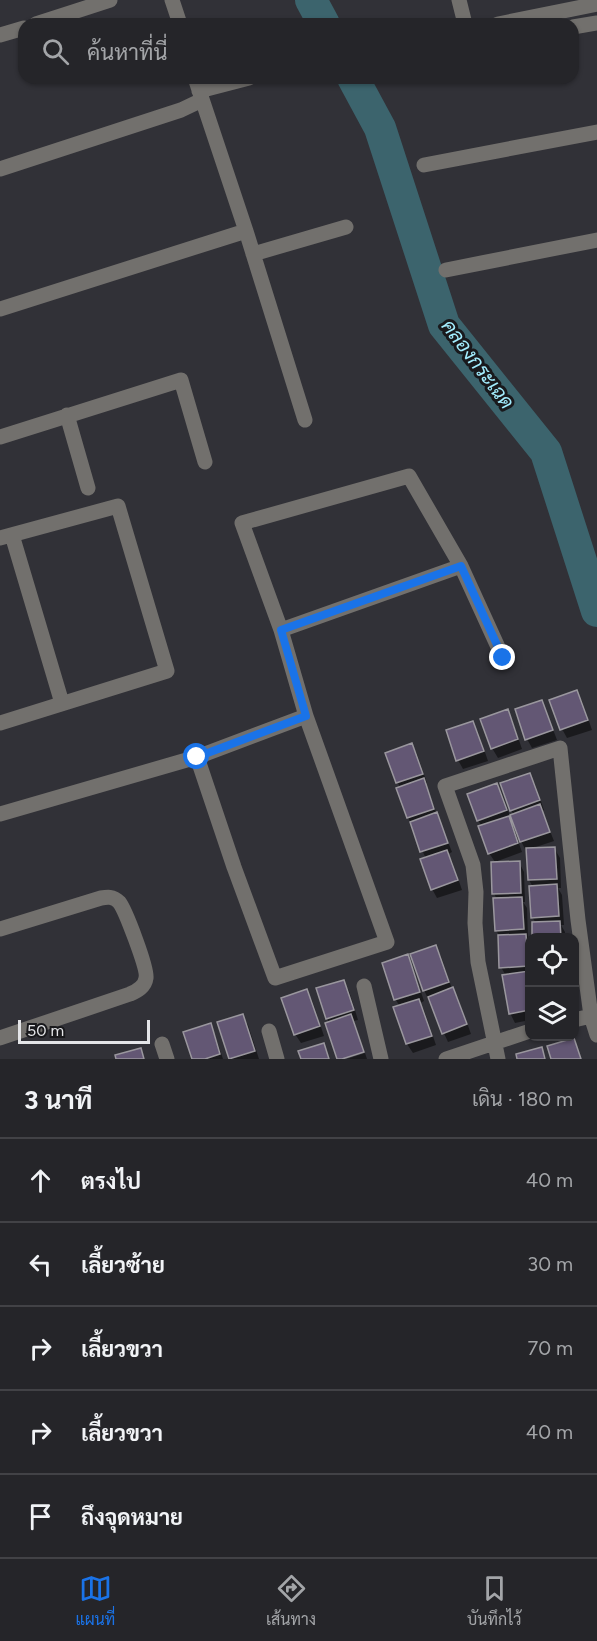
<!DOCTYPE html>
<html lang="th">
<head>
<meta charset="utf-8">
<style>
	body { margin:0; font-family:Figtree,Sarabun,sans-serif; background:#2d2d31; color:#f1f3f6 }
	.controls { position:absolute; right:18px; bottom:18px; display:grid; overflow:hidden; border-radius:12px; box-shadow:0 2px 4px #0004 }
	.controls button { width:54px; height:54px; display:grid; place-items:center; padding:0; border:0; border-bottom:2px solid #424246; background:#252529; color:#f1f3f6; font:30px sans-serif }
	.scale { position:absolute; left:18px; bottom:15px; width:132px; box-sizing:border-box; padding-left:6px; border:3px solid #e4e5e8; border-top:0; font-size:16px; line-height:21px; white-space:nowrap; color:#e4e5e8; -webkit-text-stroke:4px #19191c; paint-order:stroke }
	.stop { position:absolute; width:18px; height:18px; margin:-14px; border:4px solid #1a73e8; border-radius:50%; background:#fff }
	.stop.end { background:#1a73e8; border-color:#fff; box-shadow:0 2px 6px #0008 }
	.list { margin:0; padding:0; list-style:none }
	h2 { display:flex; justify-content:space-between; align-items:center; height:78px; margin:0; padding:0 24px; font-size:26px }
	h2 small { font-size:20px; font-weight:400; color:#a3a5a8 }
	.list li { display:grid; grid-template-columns:39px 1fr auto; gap:18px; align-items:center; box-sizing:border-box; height:84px; padding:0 24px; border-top:2px solid #424246 }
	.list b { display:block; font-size:22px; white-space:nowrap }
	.list em { font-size:20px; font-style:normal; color:#a3a5a8 }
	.icon { flex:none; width:33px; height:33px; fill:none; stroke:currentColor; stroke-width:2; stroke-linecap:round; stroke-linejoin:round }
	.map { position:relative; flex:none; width:597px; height:1059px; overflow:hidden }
	.search { position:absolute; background:#252529; box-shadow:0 2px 4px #0004; left:18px; right:18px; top:18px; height:66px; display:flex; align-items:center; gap:15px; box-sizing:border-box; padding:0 21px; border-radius:18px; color:#a3a5a8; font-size:22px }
	.sheet { height:498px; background:#252529 }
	nav { display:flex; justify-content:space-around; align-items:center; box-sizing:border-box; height:84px; border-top:2px solid #424246; background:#252529; font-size:16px; color:#a3a5a8 }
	nav a { display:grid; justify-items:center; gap:3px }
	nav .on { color:#1a73e8 }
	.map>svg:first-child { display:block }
	.shadow { fill:#0007; fill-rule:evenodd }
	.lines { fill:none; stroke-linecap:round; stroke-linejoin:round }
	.river { stroke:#3c646d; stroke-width:32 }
	.building { fill:#635774; stroke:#9a979e; stroke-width:1.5 }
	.minor { stroke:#72706d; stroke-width:15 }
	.route { stroke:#1a73e8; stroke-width:8 }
	.labels { text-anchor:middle; stroke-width:6; stroke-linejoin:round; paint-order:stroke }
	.water-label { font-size:20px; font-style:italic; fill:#a3edfe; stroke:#19191c }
</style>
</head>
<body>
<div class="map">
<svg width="597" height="1059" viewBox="0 0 597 1059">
	<rect width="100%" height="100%" fill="#313137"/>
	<path class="shadow" d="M576 692 582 701 592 730 567 738 562 729Z
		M541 702 546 711 557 740 532 748 527 739Z
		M507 711 512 720 522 749 498 758 492 748Z
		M472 722 478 732 488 761 463 769 458 760Z
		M412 745 417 754 427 783 425 784 452 852 448 854 452 861 462 890 437 898 432 889 426 859 408 817 400 788 387 754Z
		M530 775 535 784 544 810 542 811 554 841 533 848H554L560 858 561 888H558L562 895 564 925H561L565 932V938H534L536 923 532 917 533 887 529 880 526 851 519 837 517 838 522 852 495 862 489 853 482 827 478 820 497 785 502 794 510 816 514 815 511 810ZM513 819 517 830 516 831 510 820Z
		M519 862 524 872 525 902H523L527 908 528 938 527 939 530 943V1020L515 1023 510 1013 506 976 501 967 499 935 496 930 497 900 494 893Z
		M435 947 441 956 452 989 458 998 471 1034 448 1042 424 990Z
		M407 956 412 965 424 1001 420 1003 424 1010 436 1045 413 1053 407 1044 395 1008 400 1007 396 1000 384 964Z
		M343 981 349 991 358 1020 353 1021 364 1050 339 1058 330 1023 327 1019Z
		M306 991 312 1000 324 1036 301 1043 295 1034Z
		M242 1015 248 1025 259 1059H231L219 1023Z
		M210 1025 215 1035 223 1059H193Z
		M365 1053 367 1059H347Z"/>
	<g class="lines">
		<path class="river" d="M311 0 324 24
			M353 78 380 128 444 325 546 452 597 611"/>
	</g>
	<path class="building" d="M577 690 588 720 560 730 549 700Z
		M542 700 553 730 525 740 515 709Z
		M508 709 518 739 491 749 480 719Z
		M473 721 484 751 456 761 446 730Z
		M412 743 423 774 396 783 385 753Z
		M530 773 540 800 510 811 500 783Z
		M424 778 434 809 407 818 396 788Z
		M497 783 507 810 477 821 467 794Z
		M540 804 550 832 520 842 510 815Z
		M437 812 448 843 420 852 410 822Z
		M509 816 518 843 488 854 478 826Z
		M555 847 557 879 528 880 526 848Z
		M447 850 458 880 431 890 420 859Z
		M520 861 521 893 492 894 491 862Z
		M557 884 559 916 531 918 529 886Z
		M522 897 524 929 495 931 493 898Z
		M560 921 561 938H532V922Z
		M526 934 528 966 499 968 498 935Z
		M436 945 449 982 423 991 410 954Z
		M408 954 420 992 394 1000 382 963Z
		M529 971 530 1010 509 1014 502 975Z
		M344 980 354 1010 326 1019 316 988Z
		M453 987 467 1024 442 1034 428 997Z
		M307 989 320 1026 294 1035 281 998Z
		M419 999 432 1036 406 1044 393 1007Z
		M243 1014 255 1051 229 1059 217 1022Z
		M351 1014 364 1052 342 1059H337L325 1023Z
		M211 1023 220 1054 205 1059H192L183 1032Z
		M574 1038 581 1059H551L547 1046Z
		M324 1043 329 1059H301L298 1051Z
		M542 1047 545 1059H517L516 1054Z
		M141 1048 144 1059H116L115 1055Z"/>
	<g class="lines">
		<path class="minor" d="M172 0 180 24
			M459 0 465 24
			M36 24 110 0
			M498 24 597 4
			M573 27 597 23
			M0 35 24 28
			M195 78 246 231 305 420
			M199 91 249 78
			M424 165 597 132
			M0 169 181 110 202 100
			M253 254 346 227
			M446 270 597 240
			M0 309 246 231
			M67 415 88 488
			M0 437 181 380 205 462
			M12 535 62 703
			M0 538 118 506 167 671 0 723
			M281 630 461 566
			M197 757 234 867 275 978 387 942 306 716 281 630 242 523 409 476 461 566 503 658
			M0 814 197 757 306 716
			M0 929 101 898C107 897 113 896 119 902 125 909 148 969 146 978 145 987 137 991 130 994L0 1038
			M364 986 381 1059
			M574 1020 591 1016 597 1035
			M269 1031 277 1059
			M162 1044 167 1059
			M446 1059 530 1031
			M498 1059 478 962 475 923 476 892 473 865 445 786 560 748 578 920 591 1016"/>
	</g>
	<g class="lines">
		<path class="route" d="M197 757 306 716 281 630 461 566 503 658"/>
	</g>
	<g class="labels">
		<g class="water-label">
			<text transform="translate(478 364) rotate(53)" y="7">คลองกระเฉด</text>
		</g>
	</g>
</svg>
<div class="controls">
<button><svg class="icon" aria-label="locate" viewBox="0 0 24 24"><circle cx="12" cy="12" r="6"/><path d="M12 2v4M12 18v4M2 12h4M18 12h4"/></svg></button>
<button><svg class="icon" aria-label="layers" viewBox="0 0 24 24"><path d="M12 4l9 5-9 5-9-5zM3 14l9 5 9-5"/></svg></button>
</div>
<div class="scale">50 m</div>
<div class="stop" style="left:197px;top:757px"></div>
<div class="stop end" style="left:503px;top:658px"></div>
<div class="search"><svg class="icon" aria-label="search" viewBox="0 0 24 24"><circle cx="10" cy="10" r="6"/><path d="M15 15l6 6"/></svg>ค้นหาที่นี่</div>
</div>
<section class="sheet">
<h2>3 นาที<small>เดิน · 180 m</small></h2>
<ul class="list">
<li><svg class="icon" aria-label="ahead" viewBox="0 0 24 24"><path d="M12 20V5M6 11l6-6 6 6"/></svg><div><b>ตรงไป</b></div><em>40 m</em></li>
<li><svg class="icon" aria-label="left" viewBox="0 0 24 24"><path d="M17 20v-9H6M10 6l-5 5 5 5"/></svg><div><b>เลี้ยวซ้าย</b></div><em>30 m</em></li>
<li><svg class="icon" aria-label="right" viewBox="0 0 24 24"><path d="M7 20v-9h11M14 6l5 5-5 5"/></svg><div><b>เลี้ยวขวา</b></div><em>70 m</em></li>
<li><svg class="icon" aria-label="right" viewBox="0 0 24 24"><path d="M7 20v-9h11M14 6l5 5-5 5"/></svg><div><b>เลี้ยวขวา</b></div><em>40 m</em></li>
<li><svg class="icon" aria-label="arrive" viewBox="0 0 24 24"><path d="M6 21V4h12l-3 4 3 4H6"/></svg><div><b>ถึงจุดหมาย</b></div></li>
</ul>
</section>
<nav>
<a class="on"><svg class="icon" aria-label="map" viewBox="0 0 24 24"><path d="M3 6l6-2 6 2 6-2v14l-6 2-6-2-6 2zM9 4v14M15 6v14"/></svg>แผนที่</a>
<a><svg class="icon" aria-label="directions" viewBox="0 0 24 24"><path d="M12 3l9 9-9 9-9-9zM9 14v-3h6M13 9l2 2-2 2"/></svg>เส้นทาง</a>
<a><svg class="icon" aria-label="saved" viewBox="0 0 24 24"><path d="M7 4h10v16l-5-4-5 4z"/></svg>บันทึกไว้</a>
</nav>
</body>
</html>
